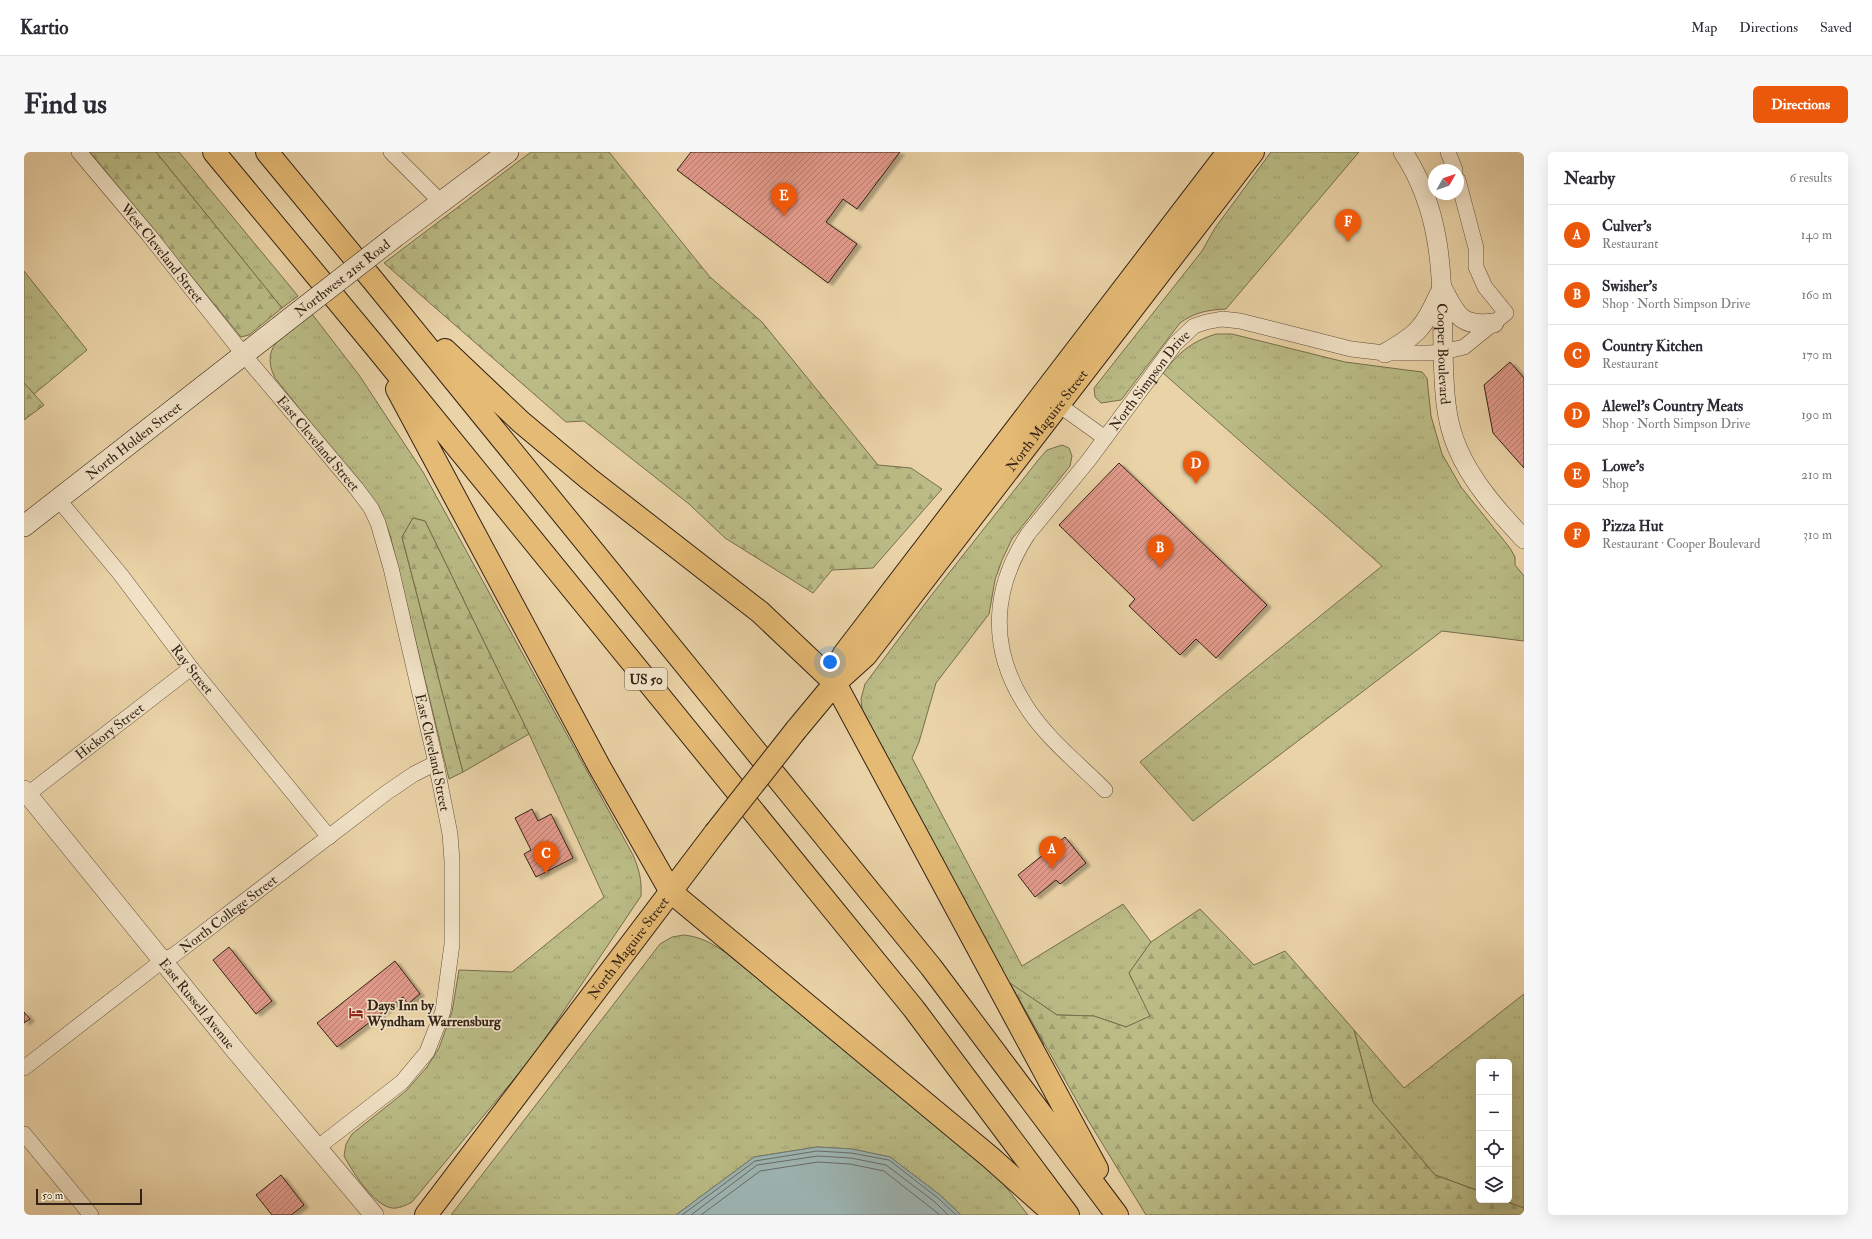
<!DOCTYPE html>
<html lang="en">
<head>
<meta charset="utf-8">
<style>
	body { margin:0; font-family:"IM FELL Double Pica",serif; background:#f7f7f7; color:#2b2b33 }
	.controls { position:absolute; right:12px; bottom:12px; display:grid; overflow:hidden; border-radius:6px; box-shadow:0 4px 16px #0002 }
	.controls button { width:36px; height:36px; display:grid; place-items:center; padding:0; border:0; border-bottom:1px solid #e1e1e2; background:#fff; color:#2b2b33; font:20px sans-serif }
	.compass { position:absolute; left:1404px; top:12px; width:36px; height:36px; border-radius:50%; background:#fff; box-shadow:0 4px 16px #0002; rotate:50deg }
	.scale { position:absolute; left:12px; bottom:10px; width:106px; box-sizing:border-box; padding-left:4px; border:2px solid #332215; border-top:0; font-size:11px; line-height:14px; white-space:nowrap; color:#332215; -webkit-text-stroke:3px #f1e2c6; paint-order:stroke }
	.you { position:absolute; left:806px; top:510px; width:14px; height:14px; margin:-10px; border:3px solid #fff; border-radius:50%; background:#1a73e8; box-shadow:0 0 0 6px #1a73e833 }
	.badge { display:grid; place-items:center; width:26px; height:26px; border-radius:50%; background:#ea580c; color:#fff; font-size:13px; font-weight:700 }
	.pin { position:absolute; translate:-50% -33px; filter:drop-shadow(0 1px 2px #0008) }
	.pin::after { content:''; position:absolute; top:21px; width:14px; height:12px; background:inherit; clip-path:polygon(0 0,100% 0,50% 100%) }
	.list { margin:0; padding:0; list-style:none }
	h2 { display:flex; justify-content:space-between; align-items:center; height:52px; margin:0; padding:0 16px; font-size:17px }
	h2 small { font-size:13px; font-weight:400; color:#7c7c81 }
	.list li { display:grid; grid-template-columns:26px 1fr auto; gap:12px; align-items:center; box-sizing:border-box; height:60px; padding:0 16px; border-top:1px solid #e1e1e2 }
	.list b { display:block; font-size:15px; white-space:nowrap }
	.list p { margin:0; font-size:13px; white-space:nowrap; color:#7c7c81 }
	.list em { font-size:13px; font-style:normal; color:#7c7c81 }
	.icon { flex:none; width:22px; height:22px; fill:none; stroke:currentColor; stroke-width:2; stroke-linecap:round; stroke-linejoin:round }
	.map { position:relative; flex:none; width:1500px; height:1063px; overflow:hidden; border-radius:6px }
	header { display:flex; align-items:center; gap:24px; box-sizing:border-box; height:56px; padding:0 20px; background:#fff; border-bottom:1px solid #e1e1e2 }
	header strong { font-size:19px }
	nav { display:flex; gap:22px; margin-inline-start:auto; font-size:14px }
	.intro { display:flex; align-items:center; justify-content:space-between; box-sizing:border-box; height:96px; padding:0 24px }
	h1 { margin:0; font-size:28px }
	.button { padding:10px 18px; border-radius:6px; background:#ea580c; color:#fff; font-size:14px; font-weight:700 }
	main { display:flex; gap:24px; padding:0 24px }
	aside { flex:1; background:#fff; border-radius:6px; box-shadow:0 4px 16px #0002 }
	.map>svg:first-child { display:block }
	.grass { fill:url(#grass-tufts); stroke:#766e4d }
	.forest { fill:url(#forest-firs); stroke:#766e4d }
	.water { fill:#9db5b3; stroke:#737a74 }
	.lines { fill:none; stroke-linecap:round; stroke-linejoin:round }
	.shore { stroke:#686c64; stroke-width:1 }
	.building { fill:url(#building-hatch); stroke:#332215; filter:url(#shadow) }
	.minor-casing { stroke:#614e3a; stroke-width:16 }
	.tertiary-casing { stroke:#614e3a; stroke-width:20 }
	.secondary-casing { stroke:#332215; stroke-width:22 }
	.primary-casing { stroke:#332215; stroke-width:24 }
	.trunk-casing { stroke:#332215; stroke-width:24 }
	.minor { stroke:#f1e2c6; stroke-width:15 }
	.tertiary { stroke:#f1e2c6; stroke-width:19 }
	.secondary { stroke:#f1e2c6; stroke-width:21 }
	.primary { stroke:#e5ba74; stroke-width:22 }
	.trunk { stroke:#e5ba74; stroke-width:22 }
	.secondary-bridge-casing { stroke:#332215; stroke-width:22; stroke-linecap:butt }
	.primary-bridge-casing { stroke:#332215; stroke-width:24; stroke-linecap:butt }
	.secondary-bridge { stroke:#f1e2c6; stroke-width:21 }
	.primary-bridge { stroke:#e5ba74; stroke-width:22 }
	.labels { text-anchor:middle; stroke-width:3.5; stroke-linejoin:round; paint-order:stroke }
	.shield { fill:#f1e2c6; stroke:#6c5c4a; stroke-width:1 }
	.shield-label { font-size:13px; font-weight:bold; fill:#332215 }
	.street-label { font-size:14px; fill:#332215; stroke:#f1e2c6 }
	.poi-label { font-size:14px; font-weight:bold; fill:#332215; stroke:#f1e2c6; text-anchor:start }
</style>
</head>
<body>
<header>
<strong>Kartio</strong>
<nav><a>Map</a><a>Directions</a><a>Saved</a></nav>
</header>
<div class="intro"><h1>Find us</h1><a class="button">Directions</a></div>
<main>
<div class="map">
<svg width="1500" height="1063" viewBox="0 0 1500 1063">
	<defs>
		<pattern id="grass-tufts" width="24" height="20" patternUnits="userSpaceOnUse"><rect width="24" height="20" fill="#babb85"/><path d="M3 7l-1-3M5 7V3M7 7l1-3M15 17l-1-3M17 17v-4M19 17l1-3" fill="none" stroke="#a0a072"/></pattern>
		<pattern id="forest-firs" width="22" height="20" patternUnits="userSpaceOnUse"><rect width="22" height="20" fill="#babb85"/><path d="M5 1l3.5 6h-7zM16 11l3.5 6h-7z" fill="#a0a072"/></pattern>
		<pattern id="building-hatch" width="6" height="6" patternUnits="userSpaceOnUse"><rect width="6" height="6" fill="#e29a8b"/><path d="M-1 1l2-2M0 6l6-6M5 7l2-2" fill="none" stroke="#b87d70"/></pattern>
		<filter id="shadow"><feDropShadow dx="4.5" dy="2.5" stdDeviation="1" flood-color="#0004"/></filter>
	</defs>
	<rect width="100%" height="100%" fill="#ead3a7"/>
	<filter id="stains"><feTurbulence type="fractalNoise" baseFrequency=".005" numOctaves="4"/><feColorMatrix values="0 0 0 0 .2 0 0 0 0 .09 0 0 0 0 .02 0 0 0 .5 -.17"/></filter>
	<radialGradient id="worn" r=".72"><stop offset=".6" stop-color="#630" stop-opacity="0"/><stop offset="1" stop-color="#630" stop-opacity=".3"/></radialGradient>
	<path class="grass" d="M132 0H155L274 144 258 156Z
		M1247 0H1335L1202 157C1184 158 1171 160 1156 171L1097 248 1077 251 1071 245 1070 236 1178 99 1191 76Z
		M0 119 63 198 10 242 0 231Z
		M288 162 335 223 399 320 609 703C615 717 618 728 617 744L510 903 388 1050C383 1053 374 1057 368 1056 350 1054 328 1019 320 1004L322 992 328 982 382 939 403 915 415 896 428 860 435 818 488 820 580 745 505 582 401 369 389 366 378 385 439 620 425 627 366 383 357 359 251 226C234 192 264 181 288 162Z
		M1192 182H1208L1321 210 1398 220 1403 226 1407 264 1418 302 1437 335 1486 396 1491 405V413L1500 424V489L1418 479 1169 669 1116 610 1358 414 1139 221C1154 201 1168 189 1192 182Z
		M1038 293 1045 296 1048 304 1046 314 988 387 978 408 971 428 965 462 912 531 895 590 888 606 998 814 1099 752 1127 790 1105 821 1127 864 1102 875 1070 864 1033 863 987 832 1020 892 1016 897 915 708 838 557 837 547 841 532 906 445 1015 307 1023 298Z
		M660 783C677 785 688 791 702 801L944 997 977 1029 1004 1063H937L916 1043 866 1005 828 997 793 995 730 1005 652 1063H427L636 792 648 785Z
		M1500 842V1056L1478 1048H1485V910H1455V1039L1411 1023 1349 950 1330 878 1380 936Z"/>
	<path class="forest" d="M66 0H132L258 156 225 183 217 185Z
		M507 0H585L686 125 738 170 854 313 887 316 918 337 849 416 808 418 789 441 701 386 665 352 560 269 542 270 360 111Z
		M0 231 20 253 0 268Z
		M389 366 401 369 505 582 439 620 378 385Z
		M1176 757 1230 813 1261 799 1330 878 1349 950 1411 1023 1455 1039V1048H1478L1500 1056V1063H1122L1062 965 986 831 1033 863 1070 864 1102 875 1126 864 1105 821 1127 790Z"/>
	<path class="water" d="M793 995 828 997 866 1005 916 1043 937 1063H652L730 1005Z"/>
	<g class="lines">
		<path class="shore" d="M658 1063 731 1009 793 999 827 1001 865 1008 914 1046 932 1063
			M667 1063 733 1013 794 1004 827 1006 862 1013 911 1050 924 1063
			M677 1063 736 1019 794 1010 826 1012 860 1019 916 1063"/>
	</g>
	<path class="building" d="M667 0H876L833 57 819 47 802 70 833 92 804 131 653 18Z
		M1486 210 1500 226V316L1469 281 1460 233Z
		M1095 311 1243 453 1192 506 1172 487 1156 503 1105 454 1111 447 1035 373Z
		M508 657 514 669 527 662 549 706 512 725 500 702 507 698 491 666Z
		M1041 685 1062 711 1036 732 1032 728 1011 745 994 723Z
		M205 795 248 849 232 862 189 808Z
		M371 809 396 842 384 852 379 845 313 895 293 871Z
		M0 860 6 867 0 871Z
		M257 1023 280 1053 267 1063H248L232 1043Z"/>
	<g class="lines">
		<defs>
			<g id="minor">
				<path id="s1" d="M55 0 124 82 220 203 332 336 347 356 354 371 367 416 412 611 426 682 428 709V792L419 859 403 900 378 930 293 996"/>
				<path d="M367 0 417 50"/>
				<path d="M1424 0 1431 18"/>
				<path d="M1035 253 1081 286"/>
				<path id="s2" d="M34 347 97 423 167 516 305 685"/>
				<path id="s3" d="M1081 638C1054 611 1020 584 1000 551 965 495 968 437 1004 382L1064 309 1151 192 1170 174 1182 170 1198 167 1216 169 1327 197 1361 201H1405L1419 200 1440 195 1482 161 1461 135 1452 115V96L1434 28"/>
				<path id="s4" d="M4 642 167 516"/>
				<path id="s5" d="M0 916 138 809 150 803 362 641 390 622 412 611"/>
				<path d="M0 982 67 1063"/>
			</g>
			<g id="tertiary">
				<path id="s6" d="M1379 0C1420 62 1418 128 1419 199 1420 230 1420 265 1433 295 1448 331 1474 359 1500 387"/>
				<path d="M1419 137C1433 164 1437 175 1470 171"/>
				<path d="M1361 201C1393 183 1400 176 1415 142"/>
				<path id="s7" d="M0 638 211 898 350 1063"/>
			</g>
			<g id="secondary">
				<path d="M372 84 484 0"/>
				<path id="s8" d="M0 374 255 175"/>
			</g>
			<g id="primary">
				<path d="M811 531 814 513 820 502 1204 0"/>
				<path id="s9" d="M772 578 811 531 842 503 1229 0"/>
				<path id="s10" d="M402 1063 691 681"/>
			</g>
			<path id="trunk" d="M190 0 350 193 890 857 1044 1063
				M243 0 352 132 907 815 1093 1063
				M421 198 497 270 565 327 736 460 811 531 1073 1017
				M373 237 575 614 647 740 966 1005 1031 1063"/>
		</defs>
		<use href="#minor" class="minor-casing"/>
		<use href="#tertiary" class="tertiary-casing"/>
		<use href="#secondary" class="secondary-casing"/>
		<use href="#primary" class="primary-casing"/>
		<use href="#trunk" class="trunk-casing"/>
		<use href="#minor" class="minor"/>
		<use href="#tertiary" class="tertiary"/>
		<use href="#secondary" class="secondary"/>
		<use href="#primary" class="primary"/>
		<use href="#trunk" class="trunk"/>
		<defs>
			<g id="secondary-bridge">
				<path id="s11" d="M255 175 372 84"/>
			</g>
			<path id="primary-bridge" d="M691 681 772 578"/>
		</defs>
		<use href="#secondary-bridge" class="secondary-bridge-casing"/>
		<use href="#primary-bridge" class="primary-bridge-casing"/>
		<use href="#secondary-bridge" class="secondary-bridge"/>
		<use href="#primary-bridge" class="primary-bridge"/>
	</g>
	<defs>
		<symbol id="hotel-bare" viewBox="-9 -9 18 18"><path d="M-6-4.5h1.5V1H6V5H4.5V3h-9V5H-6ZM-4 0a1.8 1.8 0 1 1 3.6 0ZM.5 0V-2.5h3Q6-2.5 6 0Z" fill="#8f2418" stroke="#f1e2c6" stroke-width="2.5" paint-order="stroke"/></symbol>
	</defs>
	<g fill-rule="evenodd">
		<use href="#hotel-bare" x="322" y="851" width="20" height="20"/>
	</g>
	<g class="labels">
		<rect class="shield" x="601" y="516" width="42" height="22" rx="3"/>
		<g class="shield-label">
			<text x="622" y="532">US 50</text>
		</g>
		<g class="street-label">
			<text dy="5" stroke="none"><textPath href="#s1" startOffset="131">West Cleveland Street</textPath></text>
			<text dy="5" stroke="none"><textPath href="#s11" startOffset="80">Northwest 21st Road</textPath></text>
			<text dy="5" stroke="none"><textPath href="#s6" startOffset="209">Cooper Boulevard</textPath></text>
			<text dy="5" stroke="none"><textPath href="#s3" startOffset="495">North Simpson Drive</textPath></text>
			<text dy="5" stroke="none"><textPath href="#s9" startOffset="399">North Maguire Street</textPath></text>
			<text dy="5" stroke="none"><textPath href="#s8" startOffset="139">North Holden Street</textPath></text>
			<text dy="5" stroke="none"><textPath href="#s1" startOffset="377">East Cleveland Street</textPath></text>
			<text dy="5" stroke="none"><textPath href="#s2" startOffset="217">Ray Street</textPath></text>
			<text dy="5" stroke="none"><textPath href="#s4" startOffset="103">Hickory Street</textPath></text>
			<text dy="5" stroke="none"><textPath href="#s1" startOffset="713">East Cleveland Street</textPath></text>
			<text dy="5" stroke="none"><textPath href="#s5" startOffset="256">North College Street</textPath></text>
			<text dy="5" stroke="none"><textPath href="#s10" startOffset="335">North Maguire Street</textPath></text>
			<text dy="5" stroke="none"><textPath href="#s7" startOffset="275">East Russell Avenue</textPath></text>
		</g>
		<g class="poi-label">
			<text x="343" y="858">Days Inn by<tspan x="343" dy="16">Wyndham Warrensburg</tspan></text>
		</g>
	</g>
	<rect width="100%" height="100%" filter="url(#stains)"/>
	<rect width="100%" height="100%" fill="url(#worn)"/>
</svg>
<div class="controls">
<button>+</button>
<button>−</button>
<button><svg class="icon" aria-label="locate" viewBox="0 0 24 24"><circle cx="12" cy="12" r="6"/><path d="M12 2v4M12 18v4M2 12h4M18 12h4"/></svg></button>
<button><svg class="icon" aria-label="layers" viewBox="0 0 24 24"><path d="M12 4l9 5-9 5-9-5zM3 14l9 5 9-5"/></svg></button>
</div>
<svg class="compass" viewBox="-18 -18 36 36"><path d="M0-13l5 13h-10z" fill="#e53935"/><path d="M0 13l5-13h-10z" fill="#7c7c81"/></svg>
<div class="scale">50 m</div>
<div class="you"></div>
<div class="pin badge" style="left:1028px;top:717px">A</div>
<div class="pin badge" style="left:1136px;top:416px">B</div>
<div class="pin badge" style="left:522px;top:722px">C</div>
<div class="pin badge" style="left:1172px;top:332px">D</div>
<div class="pin badge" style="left:760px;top:64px">E</div>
<div class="pin badge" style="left:1324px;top:90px">F</div>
</div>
<aside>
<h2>Nearby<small>6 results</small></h2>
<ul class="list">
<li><span class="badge">A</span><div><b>Culver's</b><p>Restaurant</p></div><em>140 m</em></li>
<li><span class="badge">B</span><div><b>Swisher's</b><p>Shop · North Simpson Drive</p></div><em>160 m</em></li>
<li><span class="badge">C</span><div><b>Country Kitchen</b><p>Restaurant</p></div><em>170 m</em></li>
<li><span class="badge">D</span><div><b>Alewel's Country Meats</b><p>Shop · North Simpson Drive</p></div><em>190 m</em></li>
<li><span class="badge">E</span><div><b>Lowe's</b><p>Shop</p></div><em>210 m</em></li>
<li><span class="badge">F</span><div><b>Pizza Hut</b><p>Restaurant · Cooper Boulevard</p></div><em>310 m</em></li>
</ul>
</aside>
</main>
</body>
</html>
